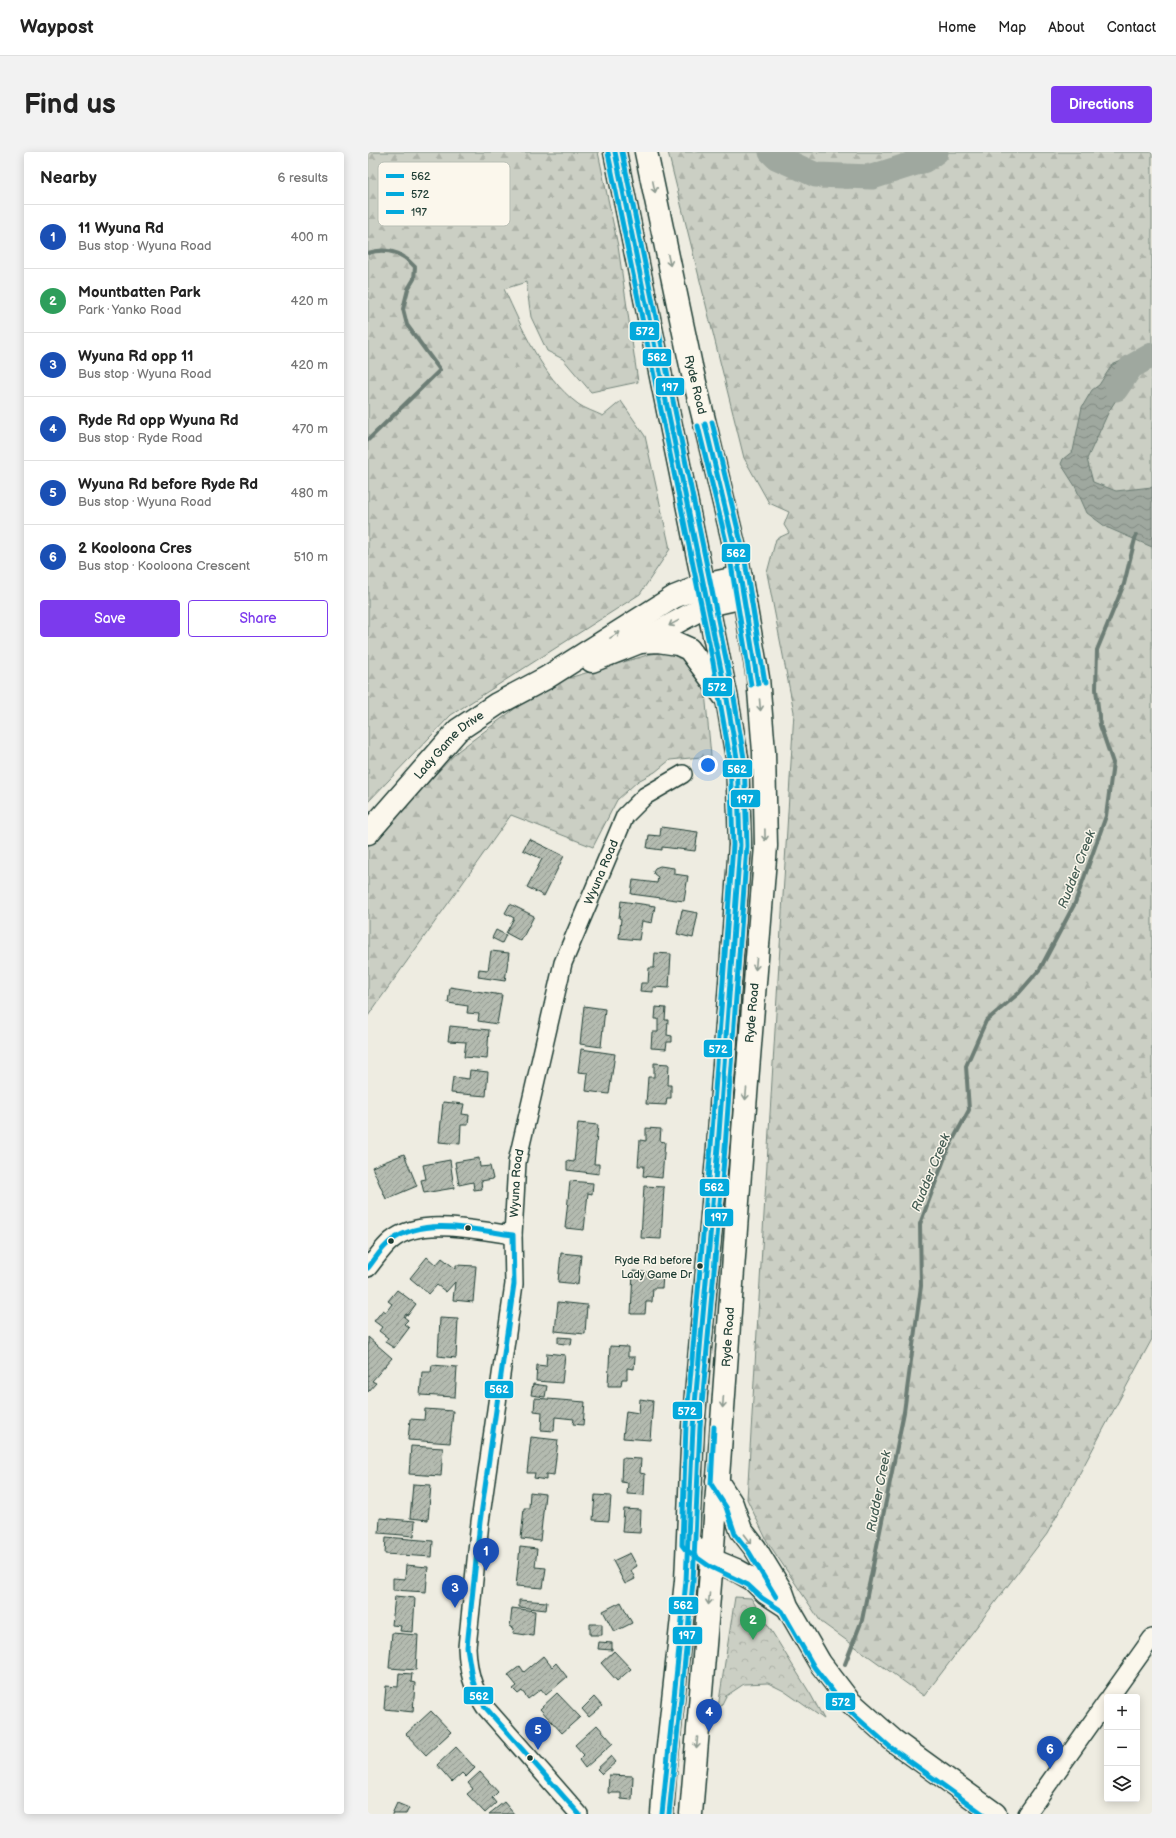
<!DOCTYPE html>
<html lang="en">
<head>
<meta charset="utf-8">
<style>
	body { margin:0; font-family:"Balsamiq Sans",sans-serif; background:#f2f2f2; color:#222 }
	.controls { position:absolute; right:12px; bottom:12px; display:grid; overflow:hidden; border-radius:4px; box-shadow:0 2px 10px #0003 }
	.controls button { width:36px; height:36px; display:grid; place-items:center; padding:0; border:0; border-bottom:1px solid #e0e0e0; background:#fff; color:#222; font:20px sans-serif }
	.you { position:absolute; left:340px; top:613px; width:14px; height:14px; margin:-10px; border:3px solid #fff; border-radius:50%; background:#1a73e8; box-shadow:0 0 0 6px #1a73e833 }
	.badge { display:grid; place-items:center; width:26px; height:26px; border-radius:50%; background:#7c3aed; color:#fff; font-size:13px; font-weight:700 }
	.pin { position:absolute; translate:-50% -33px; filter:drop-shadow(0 1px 2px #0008) }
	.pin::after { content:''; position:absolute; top:21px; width:14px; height:12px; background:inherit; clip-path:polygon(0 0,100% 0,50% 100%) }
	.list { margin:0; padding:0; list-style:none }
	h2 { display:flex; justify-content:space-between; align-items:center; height:52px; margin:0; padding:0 16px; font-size:17px }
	h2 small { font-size:13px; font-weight:400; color:#767676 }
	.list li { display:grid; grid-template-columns:26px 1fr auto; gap:12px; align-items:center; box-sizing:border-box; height:64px; padding:0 16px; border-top:1px solid #e0e0e0 }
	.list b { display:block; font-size:15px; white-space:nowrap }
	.list p { margin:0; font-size:13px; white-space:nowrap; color:#767676 }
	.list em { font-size:13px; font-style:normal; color:#767676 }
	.actions { display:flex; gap:8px; padding:12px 16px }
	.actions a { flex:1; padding:9px 0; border:1px solid #7c3aed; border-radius:4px; text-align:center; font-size:14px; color:#7c3aed }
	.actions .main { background:#7c3aed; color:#fff }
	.icon { flex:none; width:22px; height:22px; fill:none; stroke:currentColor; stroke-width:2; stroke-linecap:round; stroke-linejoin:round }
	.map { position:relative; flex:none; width:784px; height:1662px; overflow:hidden; border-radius:4px }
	header { display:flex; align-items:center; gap:24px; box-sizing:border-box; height:56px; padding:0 20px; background:#fff; border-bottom:1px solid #e0e0e0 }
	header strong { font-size:19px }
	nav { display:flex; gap:22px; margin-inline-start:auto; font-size:14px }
	.intro { display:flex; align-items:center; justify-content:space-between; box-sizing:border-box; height:96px; padding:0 24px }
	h1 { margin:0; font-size:28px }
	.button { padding:10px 18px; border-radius:4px; background:#7c3aed; color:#fff; font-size:14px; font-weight:700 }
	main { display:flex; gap:24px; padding:0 24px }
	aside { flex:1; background:#fff; border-radius:4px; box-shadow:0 2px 10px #0003 }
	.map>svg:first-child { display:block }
	.forest { fill:url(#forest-firs); stroke:#75867c }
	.park { fill:url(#park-crowns); stroke:#75867c }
	.water { fill:url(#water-waves); stroke:#6c7d74 }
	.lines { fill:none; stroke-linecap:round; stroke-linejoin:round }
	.stream { stroke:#6c7d74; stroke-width:4 }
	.river { stroke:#9fa89f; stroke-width:25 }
	.building { fill:url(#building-hatch); stroke:#1f3d34 }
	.minor-casing { stroke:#1f3d34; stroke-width:20 }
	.major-casing { stroke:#1f3d34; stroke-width:25 }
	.highway-casing { stroke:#1f3d34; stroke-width:25 }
	.minor { stroke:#fbf7ec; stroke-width:17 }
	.major { stroke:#fbf7ec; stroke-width:22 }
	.highway { stroke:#fbf7ec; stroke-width:22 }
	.bus-1-casing { stroke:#fbf7ec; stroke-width:8 }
	.bus-2-casing { stroke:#fbf7ec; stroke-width:8 }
	.bus-3-casing { stroke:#fbf7ec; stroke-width:8 }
	.bus-1 { stroke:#03a9dc; stroke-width:5 }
	.bus-2 { stroke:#03a9dc; stroke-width:5 }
	.bus-3 { stroke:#03a9dc; stroke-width:5 }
	.oneway { stroke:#8d9a90 }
	.bus-dot { fill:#1f3d34; stroke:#fbf7ec; stroke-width:1.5 }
	.labels { text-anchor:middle; stroke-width:3; stroke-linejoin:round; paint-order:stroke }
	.bus-label { font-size:11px; fill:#1f3d34; stroke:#fbf7ec; text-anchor:end }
	.street-label { font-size:12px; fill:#1f3d34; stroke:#fbf7ec }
	.water-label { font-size:13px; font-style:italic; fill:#455d54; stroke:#fbf7ec }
	.key { fill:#fbf7ec; stroke:#b9bfb5; stroke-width:1 }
	.key-label { font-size:11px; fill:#1f3d34 }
	.line-badge { stroke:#fbf7ec; stroke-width:1.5 }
	.badge-label { font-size:11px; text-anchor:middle; font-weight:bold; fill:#fff }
</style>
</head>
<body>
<header>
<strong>Waypost</strong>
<nav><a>Home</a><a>Map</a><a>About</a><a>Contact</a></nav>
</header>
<div class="intro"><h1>Find us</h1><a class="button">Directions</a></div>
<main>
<aside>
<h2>Nearby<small>6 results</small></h2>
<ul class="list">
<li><span class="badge" style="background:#1a4fb4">1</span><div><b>11 Wyuna Rd</b><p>Bus stop · Wyuna Road</p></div><em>400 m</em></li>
<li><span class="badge" style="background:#2e9e5b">2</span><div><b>Mountbatten Park</b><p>Park · Yanko Road</p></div><em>420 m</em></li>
<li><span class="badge" style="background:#1a4fb4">3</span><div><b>Wyuna Rd opp 11</b><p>Bus stop · Wyuna Road</p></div><em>420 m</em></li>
<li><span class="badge" style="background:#1a4fb4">4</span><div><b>Ryde Rd opp Wyuna Rd</b><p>Bus stop · Ryde Road</p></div><em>470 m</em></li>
<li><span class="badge" style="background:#1a4fb4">5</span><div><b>Wyuna Rd before Ryde Rd</b><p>Bus stop · Wyuna Road</p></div><em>480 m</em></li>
<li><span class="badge" style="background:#1a4fb4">6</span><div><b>2 Kooloona Cres</b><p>Bus stop · Kooloona Crescent</p></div><em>510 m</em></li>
</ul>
<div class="actions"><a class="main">Save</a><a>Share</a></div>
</aside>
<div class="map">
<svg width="784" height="1662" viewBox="0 0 784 1662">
	<defs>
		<pattern id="forest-firs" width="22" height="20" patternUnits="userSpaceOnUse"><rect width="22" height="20" fill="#cbcfc4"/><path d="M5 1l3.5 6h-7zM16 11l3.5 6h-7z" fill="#aeb3a9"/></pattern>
		<pattern id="park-crowns" width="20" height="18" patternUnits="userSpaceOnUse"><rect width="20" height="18" fill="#cbcfc4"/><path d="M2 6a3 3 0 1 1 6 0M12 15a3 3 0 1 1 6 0" fill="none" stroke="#aeb3a9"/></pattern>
		<pattern id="water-waves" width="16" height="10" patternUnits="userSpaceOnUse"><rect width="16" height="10" fill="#9fa89f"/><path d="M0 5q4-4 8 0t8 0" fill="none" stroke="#818a82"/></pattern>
		<pattern id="building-hatch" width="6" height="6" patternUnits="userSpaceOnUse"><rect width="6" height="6" fill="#b4bbb0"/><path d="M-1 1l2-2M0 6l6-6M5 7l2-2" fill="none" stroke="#929990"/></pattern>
	</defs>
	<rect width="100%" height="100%" fill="#eeece1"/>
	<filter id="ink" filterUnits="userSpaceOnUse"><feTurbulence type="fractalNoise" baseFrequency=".025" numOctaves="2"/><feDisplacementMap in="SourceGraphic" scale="8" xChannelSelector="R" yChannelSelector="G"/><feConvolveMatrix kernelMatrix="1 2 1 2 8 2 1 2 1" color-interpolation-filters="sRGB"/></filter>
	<g filter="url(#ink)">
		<path class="forest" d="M0 0H230L250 94 270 230 223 240 195 207 179 199 163 165 158 130 136 137C155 177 173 224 210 252 217 257 227 260 235 264L253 249 277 284 302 397 272 442 83 563 0 650Z
			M300 0H784V1187L679 1382 556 1544 453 1470 399 1389 379 1347 426 560 399 421 408 387 421 381 416 373 421 360 401 351 376 306Z
			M298 500 322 509 337 540 343 604 302 608 287 620 270 629 249 648 225 695 143 663 0 864V693L90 599 180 532 283 502Z"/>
		<path class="park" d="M367 1445 383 1446 443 1543 456 1567 416 1539 400 1531 376 1532 358 1544 349 1562Z"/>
		<path class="water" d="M765 204 770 207V213L741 259 719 307 725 330 748 339 784 335V395L738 375 719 361 707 334 693 312 695 307 705 299 714 255 724 238 731 233 744 213Z"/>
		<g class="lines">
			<path class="stream" d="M0 101C19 95 34 100 47 115L46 127 40 137 35 157 39 173 72 218 0 288
				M477 1512 494 1468 536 1260 553 1134 552 1072 580 997 601 958 598 914 618 869 651 841 672 817 707 751 738 664 745 611 732 573 728 537 729 498 756 432 768 383"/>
			<path class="river" d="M403 0 408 5 448 23 504 25 557 8 568 0
				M748 237 763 215 784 203"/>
		</g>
		<path class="building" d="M293 675 330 680 327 699 294 695V698L279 696 281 683 292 684Z
			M161 687 196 704 176 744 159 735 174 707 155 698Z
			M292 714 306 716V722L320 724 316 749 263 742 265 728 289 731 290 725 286 722 285 719 287 716Z
			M253 749 287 754 284 771 274 769 271 788 251 786 253 767 251 766Z
			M142 752 166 764 153 789 138 781 146 766 137 761Z
			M314 758 330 761 325 786 309 782Z
			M128 778 138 783 134 791 124 786Z
			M123 799 141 801 137 829 110 825 111 817 120 818Z
			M287 801 303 802 301 836 285 835V840L272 839 273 831H280L281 816H286Z
			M82 835 134 843 129 872 110 869 111 862 99 861 100 854 80 851Z
			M216 854 237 857 233 895 212 892Z
			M288 855 298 856 297 868H300L299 883 304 884V890H299L298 897 283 896 284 880H290V867H287Z
			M82 874 121 878 119 907 96 905 98 890 80 889Z
			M213 897 247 902 241 942 218 939 220 921 210 920Z
			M286 911 301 912 300 933H303V946H299L298 953 278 952 280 925H286Z
			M102 918 120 920 118 944 83 941 85 925 101 927Z
			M75 950 96 952 94 962 101 963 100 973H93L92 992 71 990Z
			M210 971 230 973 226 1012H231V1022L199 1018V1009L206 1010Z
			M278 976 293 977 292 989 297 990 294 1026 275 1024 276 1014H270L272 988 278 989Z
			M36 1002 49 1034 18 1047 4 1015Z
			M111 1006 112 1015 122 1014 125 1027 113 1029 114 1037 106 1038 105 1030 91 1033 87 1010Z
			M82 1008 86 1036 56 1041 53 1028 58 1027 55 1013Z
			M202 1029 225 1031 224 1042 220 1041 216 1078 197 1076Z
			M276 1034 296 1035 293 1087 273 1086Z
			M193 1101 213 1103 210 1132 190 1130Z
			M59 1105 68 1113 74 1106 88 1117V1113L108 1114 105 1150 85 1148 87 1130 78 1140 69 1133 61 1142 42 1126Z
			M265 1119 285 1121V1124H295L294 1136H285L284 1150H278L277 1162H263Z
			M29 1138 48 1152 40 1163 38 1162 36 1165 40 1168 36 1172 41 1176 26 1196 17 1190 20 1186 11 1179 14 1175 6 1169 15 1158 18 1160 24 1152 20 1149Z
			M190 1150 219 1153 217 1182 187 1179Z
			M72 1166 90 1167 88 1206 70 1204Z
			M0 1185 24 1206 4 1229 8 1231 0 1240Z
			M190 1185 204 1186 203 1193 190 1191Z
			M242 1194 260 1195V1205H267L266 1217 259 1216V1227H254L253 1234H240Z
			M179 1201 197 1203 194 1231 168 1229 169 1213 178 1214Z
			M64 1213 89 1215 87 1245 52 1243 54 1220H63Z
			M165 1232 179 1234 177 1245 163 1243Z
			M167 1246 217 1250 215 1273 205 1272 206 1267 187 1265 186 1279 173 1278 174 1260 166 1259Z
			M272 1247 285 1249 282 1288 255 1286 258 1259 271 1261Z
			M57 1257 85 1259 82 1291 40 1288 42 1267 56 1268Z
			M163 1285 190 1288 186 1323 178 1322V1328L166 1326 167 1321H159Z
			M43 1294 75 1296 73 1324 41 1322Z
			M254 1306 273 1307 272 1321 277 1322 276 1343 259 1342 260 1331 253 1330Z
			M45 1332 63 1333 60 1368 42 1366Z
			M162 1340 177 1342 172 1389 153 1387 156 1356H161Z
			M227 1343 243 1344 241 1369 225 1368Z
			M256 1357 273 1358 272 1381 254 1380Z
			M12 1366 47 1369 46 1384 11 1381Z
			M18 1385 65 1389 64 1405 17 1402Z
			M152 1395 169 1397 167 1415 178 1416 175 1436 148 1434Z
			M262 1401 269 1414 263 1418 267 1427 257 1432 245 1409Z
			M38 1413 60 1415 58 1440 25 1438V1426L37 1427Z
			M27 1444 47 1446 45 1480 32 1479 33 1474 24 1473Z
			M151 1448 179 1450 178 1458 151 1455Z
			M253 1450 264 1471 246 1480 235 1459Z
			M144 1456 167 1459 165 1484 145 1481 146 1476 142 1475Z
			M222 1472H234V1483H222Z
			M24 1481 50 1483 48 1518 21 1516Z
			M231 1490 244 1491V1498L230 1497Z
			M246 1499 263 1517 249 1529 233 1511Z
			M175 1504 184 1515 188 1511 199 1525 178 1543 173 1537 160 1547 154 1539 150 1542 145 1537 149 1534 140 1523 152 1514 156 1520Z
			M31 1521 44 1522 43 1530 47 1531 45 1560 16 1557 18 1534 30 1535Z
			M189 1541 212 1565 194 1581 172 1557Z
			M226 1545 234 1554 221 1565 214 1557Z
			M63 1559 83 1580 58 1603 38 1582Z
			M229 1573 245 1591 217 1616 211 1608 216 1603 207 1593Z
			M88 1595 107 1616 98 1625 94 1621 84 1630 69 1613Z
			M243 1604 248 1610 234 1622 229 1617Z
			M112 1620 130 1640 124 1646 128 1651 117 1661 99 1642 105 1637 100 1631Z
			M241 1623 265 1624 264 1648 253 1647V1641H240Z
			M136 1650 146 1662H121Z
			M29 1651 41 1656 38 1662H24Z"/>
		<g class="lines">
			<defs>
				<g id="minor">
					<path d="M0 1116C8 1106 15 1095 24 1088 53 1064 111 1079 145 1083"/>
					<path d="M742 1545 784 1486"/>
					<path id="s1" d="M211 1662 117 1555C104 1536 100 1518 99 1495L112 1370 146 1132 145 1083 149 1010 195 811 257 664 277 644 315 622"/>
					<path d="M659 1662 739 1549"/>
				</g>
				<g id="major">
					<path d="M224 509 272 490 340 453 376 445"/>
					<path id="s2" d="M0 681 90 578 129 552 178 526 306 445 336 433 373 425"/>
					<path d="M349 1329 364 1352 373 1378 387 1396 414 1440 419 1454 452 1511 481 1549 526 1589 627 1662"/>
					<path d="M321 1391 344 1408 368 1418 384 1427 398 1441 418 1454"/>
				</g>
				<g id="highway">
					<path d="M247 0 359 547 369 606 372 693 350 995 325 1275 318 1429 297 1622 294 1662"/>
					<path id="s3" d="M278 0 323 214 369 405 390 526 396 600 398 694 375 980 344 1408 323 1662"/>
					<path d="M272 490 290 489 310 492 321 497 356 544"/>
				</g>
			</defs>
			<use href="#minor" class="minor-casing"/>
			<use href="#major" class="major-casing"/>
			<use href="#highway" class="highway-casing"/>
			<use href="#minor" class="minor"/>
			<use href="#major" class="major"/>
			<use href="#highway" class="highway"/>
			<defs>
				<path id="bus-1" d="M247 0 359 547 369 606 372 693 350 995 325 1275 318 1429 294 1662
					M337 272 369 405 390 532
					M145 1083 146 1132 112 1370 99 1495 104 1526 109 1541 117 1555 211 1662
					M0 1116C7 1107 14 1095 24 1088 58 1064 107 1078 145 1083"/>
				<path id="bus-2" d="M240 1 345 510 362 607 365 693 343 994 318 1274 314 1393 317 1397 341 1414 380 1433 394 1446 414 1459 446 1515 476 1554 522 1595 615 1662
					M330 274 362 406 383 533
					M346 1275 343 1332 358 1355 367 1382 381 1400 408 1445"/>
				<path id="bus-3" d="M254 0 366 546 376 606 379 694 357 996 332 1275 325 1430 301 1662
					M344 270 376 403 397 531"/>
			</defs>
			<use href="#bus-1" class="bus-1-casing"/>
			<use href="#bus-2" class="bus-2-casing"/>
			<use href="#bus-3" class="bus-3-casing"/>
			<use href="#bus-1" class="bus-1"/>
			<use href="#bus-2" class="bus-2"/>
			<use href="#bus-3" class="bus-3"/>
		</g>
		<defs><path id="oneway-shaft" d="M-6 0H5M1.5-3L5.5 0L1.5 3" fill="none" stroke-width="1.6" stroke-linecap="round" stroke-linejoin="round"/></defs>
		<g class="oneway">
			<use href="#oneway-shaft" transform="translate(286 35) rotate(78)"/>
			<use href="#oneway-shaft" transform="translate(301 108) rotate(78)"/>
			<use href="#oneway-shaft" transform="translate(306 471) rotate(151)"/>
			<use href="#oneway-shaft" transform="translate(247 483) rotate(-32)"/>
			<use href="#oneway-shaft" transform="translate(392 553) rotate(85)"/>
			<use href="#oneway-shaft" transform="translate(397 683) rotate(89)"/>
			<use href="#oneway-shaft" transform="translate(388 812) rotate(95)"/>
			<use href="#oneway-shaft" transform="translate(378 942) rotate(95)"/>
			<use href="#oneway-shaft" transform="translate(355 1250) rotate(94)"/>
			<use href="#oneway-shaft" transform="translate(380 1387) rotate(53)"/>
			<use href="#oneway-shaft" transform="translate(341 1447) rotate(95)"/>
			<use href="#oneway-shaft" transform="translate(329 1591) rotate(95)"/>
		</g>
	</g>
	<g class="bus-dot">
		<circle cx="100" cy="1076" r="3.5"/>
		<circle cx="23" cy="1089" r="3.5"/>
		<circle cx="332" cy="1114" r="3.5"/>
		<circle cx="162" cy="1606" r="3.5"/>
	</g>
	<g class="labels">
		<g class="bus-label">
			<text x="324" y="1112">Ryde Rd before<tspan x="324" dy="14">Lady Game Dr</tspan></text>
		</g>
		<g class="street-label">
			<text dy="4" stroke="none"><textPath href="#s3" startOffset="238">Ryde Road</textPath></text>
			<text dy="4" stroke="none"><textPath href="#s2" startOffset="120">Lady Game Drive</textPath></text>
			<text dy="4" stroke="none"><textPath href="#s1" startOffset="997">Wyuna Road</textPath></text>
			<text transform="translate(384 861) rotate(-85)" y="4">Ryde Road</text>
			<text dy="4" stroke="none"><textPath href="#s1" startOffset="673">Wyuna Road</textPath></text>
			<text transform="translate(360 1185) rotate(-86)" y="4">Ryde Road</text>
		</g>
		<g class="water-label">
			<text transform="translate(708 717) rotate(-69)" y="5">Rudder Creek</text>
			<text transform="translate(562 1020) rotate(-68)" y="5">Rudder Creek</text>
			<text transform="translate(510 1339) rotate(-79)" y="5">Rudder Creek</text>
		</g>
	</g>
	<rect x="10" y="10" width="132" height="64" rx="6" class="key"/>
	<rect x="18" y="22" width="18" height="4" fill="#03a9dc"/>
	<rect x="18" y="40" width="18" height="4" fill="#03a9dc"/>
	<rect x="18" y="58" width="18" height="4" fill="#03a9dc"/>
	<g class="key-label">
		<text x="43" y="28">562</text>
		<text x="43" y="46">572</text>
		<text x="43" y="64">197</text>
	</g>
	<g class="line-badge">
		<rect x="261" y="169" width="31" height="20" rx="4" fill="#03a9dc"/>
		<rect x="274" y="196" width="30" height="19" rx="4" fill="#03a9dc"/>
		<rect x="287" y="225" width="30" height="19" rx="4" fill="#03a9dc"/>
		<rect x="353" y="391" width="30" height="20" rx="4" fill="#03a9dc"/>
		<rect x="334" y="525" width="31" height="20" rx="4" fill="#03a9dc"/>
		<rect x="354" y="607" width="31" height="19" rx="4" fill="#03a9dc"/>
		<rect x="362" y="637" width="31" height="19" rx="4" fill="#03a9dc"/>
		<rect x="335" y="887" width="30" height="19" rx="4" fill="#03a9dc"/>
		<rect x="331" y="1026" width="31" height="19" rx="4" fill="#03a9dc"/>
		<rect x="336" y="1056" width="30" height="19" rx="4" fill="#03a9dc"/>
		<rect x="116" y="1228" width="30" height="19" rx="4" fill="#03a9dc"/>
		<rect x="304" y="1249" width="31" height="19" rx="4" fill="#03a9dc"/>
		<rect x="300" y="1444" width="31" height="19" rx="4" fill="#03a9dc"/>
		<rect x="304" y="1474" width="31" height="19" rx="4" fill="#03a9dc"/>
		<rect x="95" y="1534" width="31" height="19" rx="4" fill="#03a9dc"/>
		<rect x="457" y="1540" width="31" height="19" rx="4" fill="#03a9dc"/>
	</g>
	<g class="badge-label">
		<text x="277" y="183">572</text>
		<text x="289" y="209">562</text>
		<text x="302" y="239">197</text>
		<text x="368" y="405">562</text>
		<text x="349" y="539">572</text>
		<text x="369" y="621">562</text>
		<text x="377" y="651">197</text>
		<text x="350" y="901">572</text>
		<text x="346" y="1039">562</text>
		<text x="351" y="1069">197</text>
		<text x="131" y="1241">562</text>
		<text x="319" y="1263">572</text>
		<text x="315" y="1457">562</text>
		<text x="319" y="1487">197</text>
		<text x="111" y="1548">562</text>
		<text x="473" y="1554">572</text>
	</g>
</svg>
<div class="controls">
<button>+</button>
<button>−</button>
<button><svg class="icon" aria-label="layers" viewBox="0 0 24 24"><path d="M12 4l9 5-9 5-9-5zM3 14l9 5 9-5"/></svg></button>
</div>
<div class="you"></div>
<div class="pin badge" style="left:118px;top:1419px;background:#1a4fb4">1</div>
<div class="pin badge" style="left:385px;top:1488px;background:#2e9e5b">2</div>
<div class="pin badge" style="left:87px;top:1456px;background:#1a4fb4">3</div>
<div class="pin badge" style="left:341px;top:1580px;background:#1a4fb4">4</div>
<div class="pin badge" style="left:170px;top:1598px;background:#1a4fb4">5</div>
<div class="pin badge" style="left:682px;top:1617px;background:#1a4fb4">6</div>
</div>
</main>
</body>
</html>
